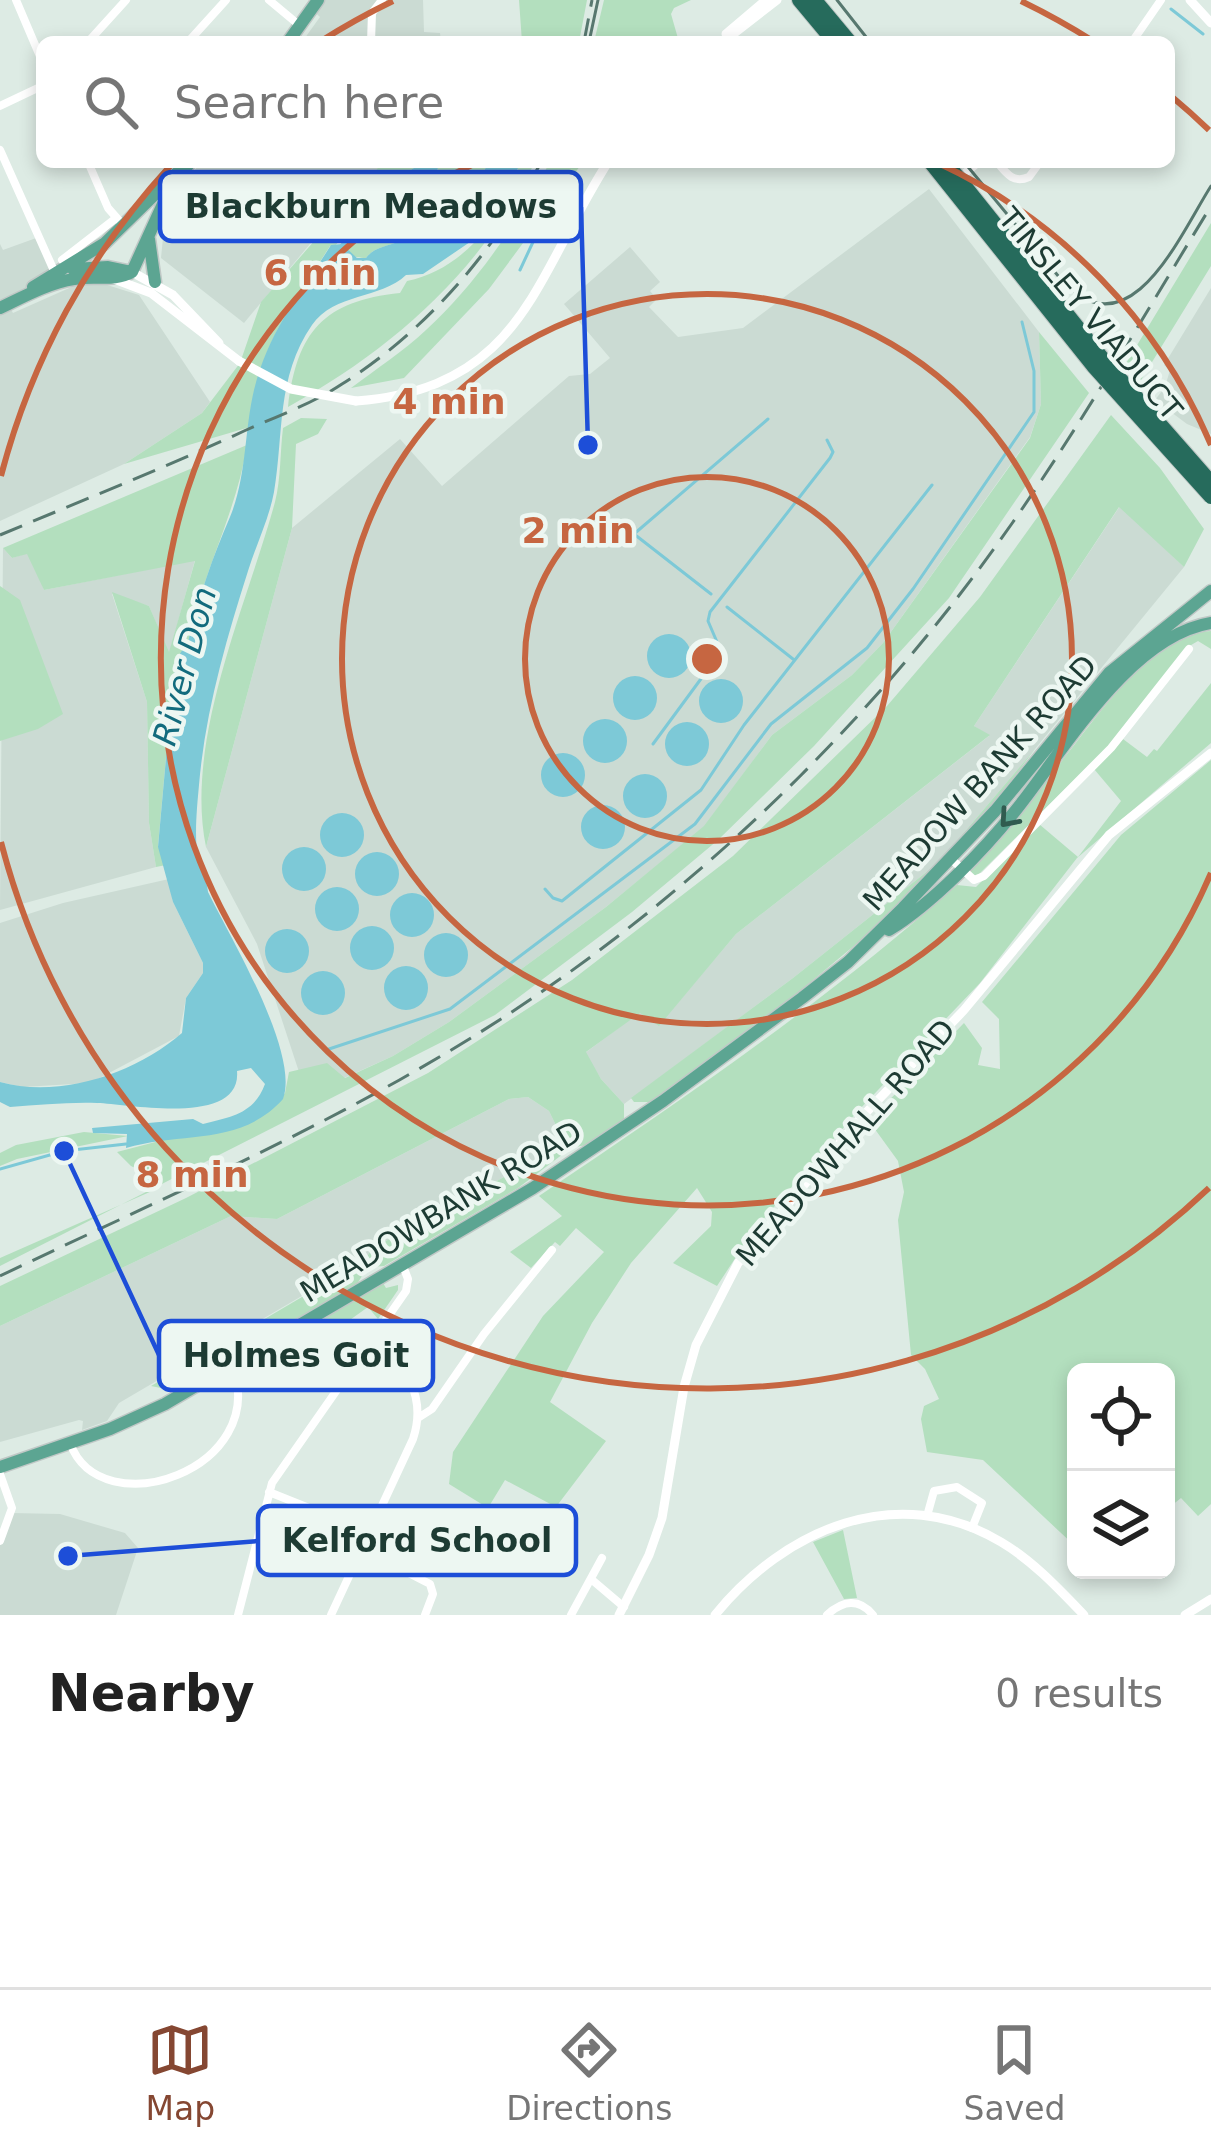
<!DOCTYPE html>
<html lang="en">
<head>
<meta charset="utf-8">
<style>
	body { margin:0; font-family:"DejaVu Sans",sans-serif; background:#f2f2f2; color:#222 }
	.controls { position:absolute; right:36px; bottom:36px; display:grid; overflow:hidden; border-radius:18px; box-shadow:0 6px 18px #0003 }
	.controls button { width:108px; height:108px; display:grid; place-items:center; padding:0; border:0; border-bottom:3px solid #e0e0e0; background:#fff; color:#222; font:60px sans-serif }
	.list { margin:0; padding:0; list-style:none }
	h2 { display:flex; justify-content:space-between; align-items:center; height:156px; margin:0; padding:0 48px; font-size:51px }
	h2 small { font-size:39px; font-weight:400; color:#767676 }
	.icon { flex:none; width:66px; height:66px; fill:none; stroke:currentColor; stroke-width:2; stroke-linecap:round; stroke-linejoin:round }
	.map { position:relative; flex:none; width:1211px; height:1615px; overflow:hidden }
	.search { position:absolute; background:#fff; box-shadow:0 6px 18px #0003; left:36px; right:36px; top:36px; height:132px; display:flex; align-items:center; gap:30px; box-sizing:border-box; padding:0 42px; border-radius:18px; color:#767676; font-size:45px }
	.sheet { height:372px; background:#fff }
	nav { display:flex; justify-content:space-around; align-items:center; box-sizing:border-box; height:168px; border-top:3px solid #e0e0e0; background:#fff; font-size:33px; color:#767676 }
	nav a { display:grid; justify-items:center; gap:6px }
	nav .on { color:#854732 }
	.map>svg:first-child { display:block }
	.built { fill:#cbdbd3 }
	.green { fill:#b3dfbe }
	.water { fill:#7dc9d7 }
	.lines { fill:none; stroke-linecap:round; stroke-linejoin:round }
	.stream { stroke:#7dc9d7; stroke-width:3 }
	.canal { stroke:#7dc9d7; stroke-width:8 }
	.primary-casing { stroke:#c0c8c6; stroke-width:15 }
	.motorway-casing { stroke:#c0c8c6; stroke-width:16 }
	.minor { stroke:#fff; stroke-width:8 }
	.tertiary { stroke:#fff; stroke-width:9 }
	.primary { stroke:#5ca592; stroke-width:12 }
	.motorway { stroke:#266b5c; stroke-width:14 }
	.tram { stroke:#57786f; stroke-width:3 }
	.rail { stroke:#57786f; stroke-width:3; stroke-dasharray:24 12; stroke-linecap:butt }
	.motorway-bridge-casing { stroke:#c0c8c6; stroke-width:16; stroke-linecap:butt }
	.tertiary-bridge { stroke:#fff; stroke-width:9 }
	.motorway-bridge { stroke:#266b5c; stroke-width:14 }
	.oneway { stroke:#305b50 }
	.ring { fill:none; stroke:#c66641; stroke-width:6 }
	.labels { text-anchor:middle; stroke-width:9; stroke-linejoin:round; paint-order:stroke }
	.street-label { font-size:30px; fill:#1d3b33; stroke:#edf7f2 }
	.water-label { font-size:33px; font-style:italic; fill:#126b7d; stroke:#edf7f2 }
	.centre { fill:#c66641; stroke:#edf7f2; stroke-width:6 }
	.ring-label { font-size:36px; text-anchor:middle; font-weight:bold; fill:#c66641; stroke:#edf7f2; stroke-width:9; stroke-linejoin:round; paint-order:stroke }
	.leader { fill:none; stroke:#1d4ed8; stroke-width:4.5 }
	.callout-dot { fill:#1d4ed8; stroke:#edf7f2; stroke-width:4.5 }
	.callout { fill:#edf7f2; stroke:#1d4ed8; stroke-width:4.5 }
	.callout-label { font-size:33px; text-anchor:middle; font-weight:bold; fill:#1d3b33 }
</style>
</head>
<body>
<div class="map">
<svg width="1211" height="1615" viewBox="0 0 1211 1615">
	<rect width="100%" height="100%" fill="#ddebe4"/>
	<path class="built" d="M314 0H423L424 32 440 33 441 42H302L320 17 309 7Z
		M201 162H385L360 184 244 323 161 258 166 208Z
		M929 189 1039 332 1041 404 1030 437 883 643 852 675 772 735 705 826 606 907 449 1022 393 1056 344 1078 299 1072 257 944 206 847 292 528 400 439 442 486 569 376 590 374 610 358 564 304 630 247 660 282 650 291 657 299 649 307 678 337 743 328Z
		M39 237 57 276 9 306 13 313 76 285 104 284 139 295 210 402 202 413 124 464 0 521V244L3 250Z
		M1211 288V434L1187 424 1155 400 1165 387 1170 370 1164 365Z
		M1120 506 1184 567 1035 749 939 862 793 978 624 1104 601 1079 585 1053 640 1012 659 1025 736 934 989 736 974 726Z
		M3 548 12 558 31 552 44 590 195 560 169 654 149 606 112 594 147 702 149 823 156 867 0 910Z
		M169 879 173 902 203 963V973L186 998 179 1036 90 1083 23 1087 0 1082V923L63 903Z
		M528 1097 549 1111 565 1144 373 1248 365 1259 119 1403 107 1421 82 1430 83 1421 79 1420 0 1442V1326L231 1216 277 1219 509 1099Z
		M11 1513 60 1514 125 1533 138 1548 116 1615H0V1541Z"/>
	<path class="green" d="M519 0H587L579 42H522Z
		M604 0H691L674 8 671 14 679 42H594Z
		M383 162H423L371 196 336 245 330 246C291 308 255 349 250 427L124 464 202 413 240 363 261 302Z
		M436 162H488C473 201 437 224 401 241 387 247 375 246 366 258 357 258 351 257 346 249L366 221 388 218 438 169Z
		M520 162H535C481 271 393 349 288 407 297 331 324 301 400 293L407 281C465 269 504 216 520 162Z
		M550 162H583L489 289 404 378 351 388C376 369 404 351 426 330 478 282 517 223 550 162Z
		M1211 223V266L1141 380 1125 365Z
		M1039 332 1089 393 949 598 814 746 718 840 632 912 495 1015 0 1266V1258L152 1191 145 1173 131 1166 117 1152 267 1113 285 1093 289 1072 327 1063 345 1078 393 1056 449 1022 606 907 704 826 772 735 852 675 883 643 1030 438 1041 404Z
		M1111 415 1160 468 1204 529 1184 567 1119 507 974 726 990 735 736 934 659 1026 640 1013 586 1052 601 1079 624 1104V1119L591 1144 571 1148 518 1188 384 1266 370 1267 365 1259 373 1248 565 1144 549 1111 528 1097 509 1099 277 1219 231 1216 0 1326V1286L186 1198 428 1073 572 980 733 856 887 706 980 597Z
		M301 418 327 419 318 434 296 444 292 528 206 847C184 740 247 605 275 502 281 479 280 452 283 428Z
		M247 445C239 496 218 542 202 591 197 606 194 634 187 646 181 658 176 666 173 680L158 846 166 865 156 867 149 823 147 702 112 592 149 606 169 652 195 561 44 590 27 554 12 558 3 548Z
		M0 586 20 600 63 714 38 729 0 741Z
		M1211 631V649L1198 641 1186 648 1119 736 976 877 968 872C997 839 1025 806 1053 772 1091 727 1147 635 1211 631Z
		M1211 683V743L1077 858 980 983 858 1111 753 1231 717 1286 673 1263 711 1226 712 1212 697 1188 631 1263 592 1323 550 1402 606 1441 556 1507 505 1480 488 1508 449 1484 453 1452 543 1316 604 1252 576 1228 560 1246 555 1242 531 1268 510 1252 562 1216 539 1196C686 1097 824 1003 957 885L976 887 1039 824 1078 857 1121 801 1094 769 1123 739 1147 757 1154 749 1157 751Z
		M1035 749 991 808 879 925 771 1015 650 1102H634L631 1098 793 978 939 862Z
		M1211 760V1504L1198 1516 1181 1498 1166 1510V1372H1076V1547L983 1460 927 1452 921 1419 924 1406 939 1399 925 1369 911 1355 898 1220 904 1192 898 1161 869 1121 964 1023 982 1048 978 1065 1000 1069 999 1019 982 1002 1121 835Z
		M84 1132 128 1136 17 1159 0 1166V1153L16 1145Z
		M358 1264 362 1276 357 1284 175 1391 151 1386Z
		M383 1283 386 1288 398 1285V1290L378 1319 368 1307 312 1347 246 1372 247 1365Z
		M843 1530 857 1598 844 1599 813 1542Z"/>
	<path class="water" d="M423 162H432L438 168C429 197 408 212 379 221L362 216 371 196Z
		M488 162H521L503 199 470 242 423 274 406 275C381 299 334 293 312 325 276 377 284 434 274 492 269 519 256 545 248 571 226 640 205 713 199 785 197 807 194 836 198 858 200 871 207 878 208 892 230 937 300 1053 283 1099 240 1147 182 1131 126 1148L127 1134 93 1133 92 1128 193 1119 203 1124C231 1117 254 1114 265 1084L251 1068 237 1071C242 1127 130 1104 97 1103 68 1102 39 1105 10 1107L0 1102V1082C60 1099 136 1073 182 1033L186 998 203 973V963L173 902 158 847 173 680C175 672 176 661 180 654 188 640 186 654 189 638 199 596 213 556 230 517 247 476 244 432 254 390 269 330 299 296 331 245L342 244 357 258H366C375 246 387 247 400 241 437 224 473 201 488 162Z
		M647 656a22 22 0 1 1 44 0a22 22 0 1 1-44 0Z
		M613 698a22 22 0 1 1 44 0a22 22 0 1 1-44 0Z
		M699 701a22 22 0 1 1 44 0a22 22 0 1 1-44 0Z
		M583 741a22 22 0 1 1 44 0a22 22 0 1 1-44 0Z
		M665 744a22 22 0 1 1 44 0a22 22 0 1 1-44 0Z
		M541 775a22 22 0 1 1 44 0a22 22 0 1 1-44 0Z
		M623 796a22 22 0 1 1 44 0a22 22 0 1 1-44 0Z
		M581 827a22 22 0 1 1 44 0a22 22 0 1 1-44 0Z
		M320 835a22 22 0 1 1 44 0a22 22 0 1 1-44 0Z
		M282 869a22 22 0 1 1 44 0a22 22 0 1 1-44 0Z
		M355 874a22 22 0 1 1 44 0a22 22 0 1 1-44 0Z
		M315 909a22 22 0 1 1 44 0a22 22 0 1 1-44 0Z
		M390 915a22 22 0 1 1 44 0a22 22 0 1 1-44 0Z
		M350 948a22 22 0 1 1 44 0a22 22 0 1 1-44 0Z
		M265 951a22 22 0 1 1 44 0a22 22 0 1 1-44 0Z
		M424 955a22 22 0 1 1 44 0a22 22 0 1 1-44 0Z
		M384 988a22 22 0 1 1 44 0a22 22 0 1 1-44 0Z
		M301 993a22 22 0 1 1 44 0a22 22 0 1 1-44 0Z"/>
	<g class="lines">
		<path class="stream" d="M1171 9 1203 34
			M520 270 533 242 550 231
			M711 594 634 534 768 419
			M727 607 793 659
			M653 744 706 672 717 642 708 621 710 612 830 458 833 452 827 440
			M545 889 553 898 562 901 701 790 744 725 932 485
			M326 1050 450 1009 695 824 771 724 867 648 913 589 1034 412V371L1022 322
			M0 1169 64 1151 126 1144"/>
		<path class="canal" d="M339 253 370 212"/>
		<defs>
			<path id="primary" d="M288 42 318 0
				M149 239 155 282
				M73 269 108 267 132 272
				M33 287 105 243 184 166
				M0 308C23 297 48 283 74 279 94 275 114 282 132 272L163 204 190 162
				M889 930C933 903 984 850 1016 810 1064 750 1130 636 1211 623
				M0 1467 110 1429 165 1404 533 1188 663 1101 802 998 848 962 903 908 995 811 1109 673 1211 591"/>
			<path id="motorway" d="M799 0 834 42
				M815 0 850 42"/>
		</defs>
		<use href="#primary" class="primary-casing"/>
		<use href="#motorway" class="motorway-casing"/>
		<path class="minor" d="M16 0 42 61
			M269 0 299 25
			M88 42 126 0
			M188 42 226 0
			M371 42 372 13 382 0
			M1132 42 1161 0
			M0 106 42 86
			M0 150 55 273
			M88 162 108 208 123 225
			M997 162C1006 173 1013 184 1029 177L1040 162
			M960 177 979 162
			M62 260 115 219
			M949 857 974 880 984 876 1111 748 1189 649
			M418 1418 432 1409 484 1334 552 1250
			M70 1443C101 1528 272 1469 232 1365
			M0 1474 12 1508 0 1541
			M269 1492 369 1532
			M927 1516 934 1491 957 1487 982 1503 972 1528
			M362 1549 430 1584 433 1594 425 1615
			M591 1579 624 1607
			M238 1615 272 1483 406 1291 408 1279 403 1266
			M331 1615 413 1439C427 1397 406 1362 372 1340
			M571 1615 602 1558
			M827 1615C843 1600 859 1598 873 1615"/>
		<path class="tertiary" d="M1190 0 1211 23
			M726 34 766 0
			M723 42 777 0
			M132 272 173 295 219 343
			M114 279 151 293 239 361
			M356 401C522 388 533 280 608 162
			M619 1615 649 1555 662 1518 684 1387 696 1345 738 1263 859 1120 964 1010 1109 835 1211 753
			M715 1615C785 1529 897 1480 1001 1542 1033 1561 1058 1588 1084 1615
			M1185 1615 1211 1599"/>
		<use href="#primary" class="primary"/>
		<use href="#motorway" class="motorway"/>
		<path class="tram" d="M837 0 870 42
			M589 42 598 0
			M964 162 1064 283C1131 352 1181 233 1211 186"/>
		<path class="rail" d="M584 42 592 0
			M0 535C81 501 164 468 244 431 277 416 312 404 342 384 426 331 496 250 541 162
			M0 1276C169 1195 343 1121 501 1019 700 890 877 717 1013 522 1084 420 1146 312 1211 206"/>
		<defs>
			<path id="motorway-bridge" d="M930 162 1093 366 1211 497
				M946 162 1104 360 1211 482"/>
		</defs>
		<use href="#motorway-bridge" class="motorway-bridge-casing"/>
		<path class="tertiary-bridge" d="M239 361 291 389 356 401"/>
		<use href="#motorway-bridge" class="motorway-bridge"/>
	</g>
	<defs><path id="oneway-chevron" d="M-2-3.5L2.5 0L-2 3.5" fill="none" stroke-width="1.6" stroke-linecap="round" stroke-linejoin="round" transform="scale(3)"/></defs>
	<use class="oneway" href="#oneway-chevron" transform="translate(1008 819) rotate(131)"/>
	<g class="ring">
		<circle cx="707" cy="659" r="182"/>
		<circle cx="707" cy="659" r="365"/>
		<path d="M1211 873A547 547 0 1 1 476 163M938 163A547 547 0 0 1 1211 445"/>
		<path d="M1209 1188A729 729 0 0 1 1 842M1 476A729 729 0 0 1 170 166M321 41A729 729 0 0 1 393 1M1021 1A729 729 0 0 1 1093 41M1171 96A729 729 0 0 1 1209 130"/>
	</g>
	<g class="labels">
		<g class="street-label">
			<text transform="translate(1090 314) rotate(50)" y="10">TINSLEY VIADUCT</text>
			<text transform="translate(980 783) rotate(-48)" y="10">MEADOW BANK ROAD</text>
			<text transform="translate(846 1143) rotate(-49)" y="10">MEADOWHALL ROAD</text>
			<text transform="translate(441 1212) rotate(-31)" y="10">MEADOWBANK ROAD</text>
		</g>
		<g class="water-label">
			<text transform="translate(184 666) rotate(-75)" y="12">River Don</text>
		</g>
	</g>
	<circle cx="707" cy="659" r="18" class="centre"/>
	<g class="ring-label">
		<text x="320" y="285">6 min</text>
		<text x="449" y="414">4 min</text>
		<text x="578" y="543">2 min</text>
		<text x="192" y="1187">8 min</text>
	</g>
	<path class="leader" d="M588 445L581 207M64 1151L159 1355M68 1556L258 1541"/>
	<g class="callout-dot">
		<circle cx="588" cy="445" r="12"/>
		<circle cx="64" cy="1151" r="12"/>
		<circle cx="68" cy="1556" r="12"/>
	</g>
	<g class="callout">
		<rect x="160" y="172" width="421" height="69" rx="12"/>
		<rect x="159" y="1321" width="274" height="69" rx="12"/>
		<rect x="258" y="1506" width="318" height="69" rx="12"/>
	</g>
	<g class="callout-label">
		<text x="371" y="218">Blackburn Meadows</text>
		<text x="296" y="1367">Holmes Goit</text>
		<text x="417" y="1552">Kelford School</text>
	</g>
</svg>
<div class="controls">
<button><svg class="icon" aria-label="locate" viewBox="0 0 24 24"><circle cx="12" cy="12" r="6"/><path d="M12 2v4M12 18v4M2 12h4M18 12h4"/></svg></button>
<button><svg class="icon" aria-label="layers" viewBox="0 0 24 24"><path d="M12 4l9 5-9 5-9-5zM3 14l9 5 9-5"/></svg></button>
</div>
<div class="search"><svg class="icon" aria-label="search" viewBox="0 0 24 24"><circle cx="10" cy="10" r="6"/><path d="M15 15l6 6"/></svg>Search here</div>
</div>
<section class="sheet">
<h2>Nearby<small>0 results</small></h2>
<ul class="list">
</ul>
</section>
<nav>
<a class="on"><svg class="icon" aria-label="map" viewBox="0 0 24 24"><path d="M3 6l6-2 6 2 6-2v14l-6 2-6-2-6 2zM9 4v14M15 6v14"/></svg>Map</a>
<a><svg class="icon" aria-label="directions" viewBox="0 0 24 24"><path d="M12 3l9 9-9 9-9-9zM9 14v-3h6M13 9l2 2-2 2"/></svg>Directions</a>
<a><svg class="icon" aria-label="saved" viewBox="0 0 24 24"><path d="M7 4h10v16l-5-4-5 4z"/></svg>Saved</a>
</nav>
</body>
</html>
